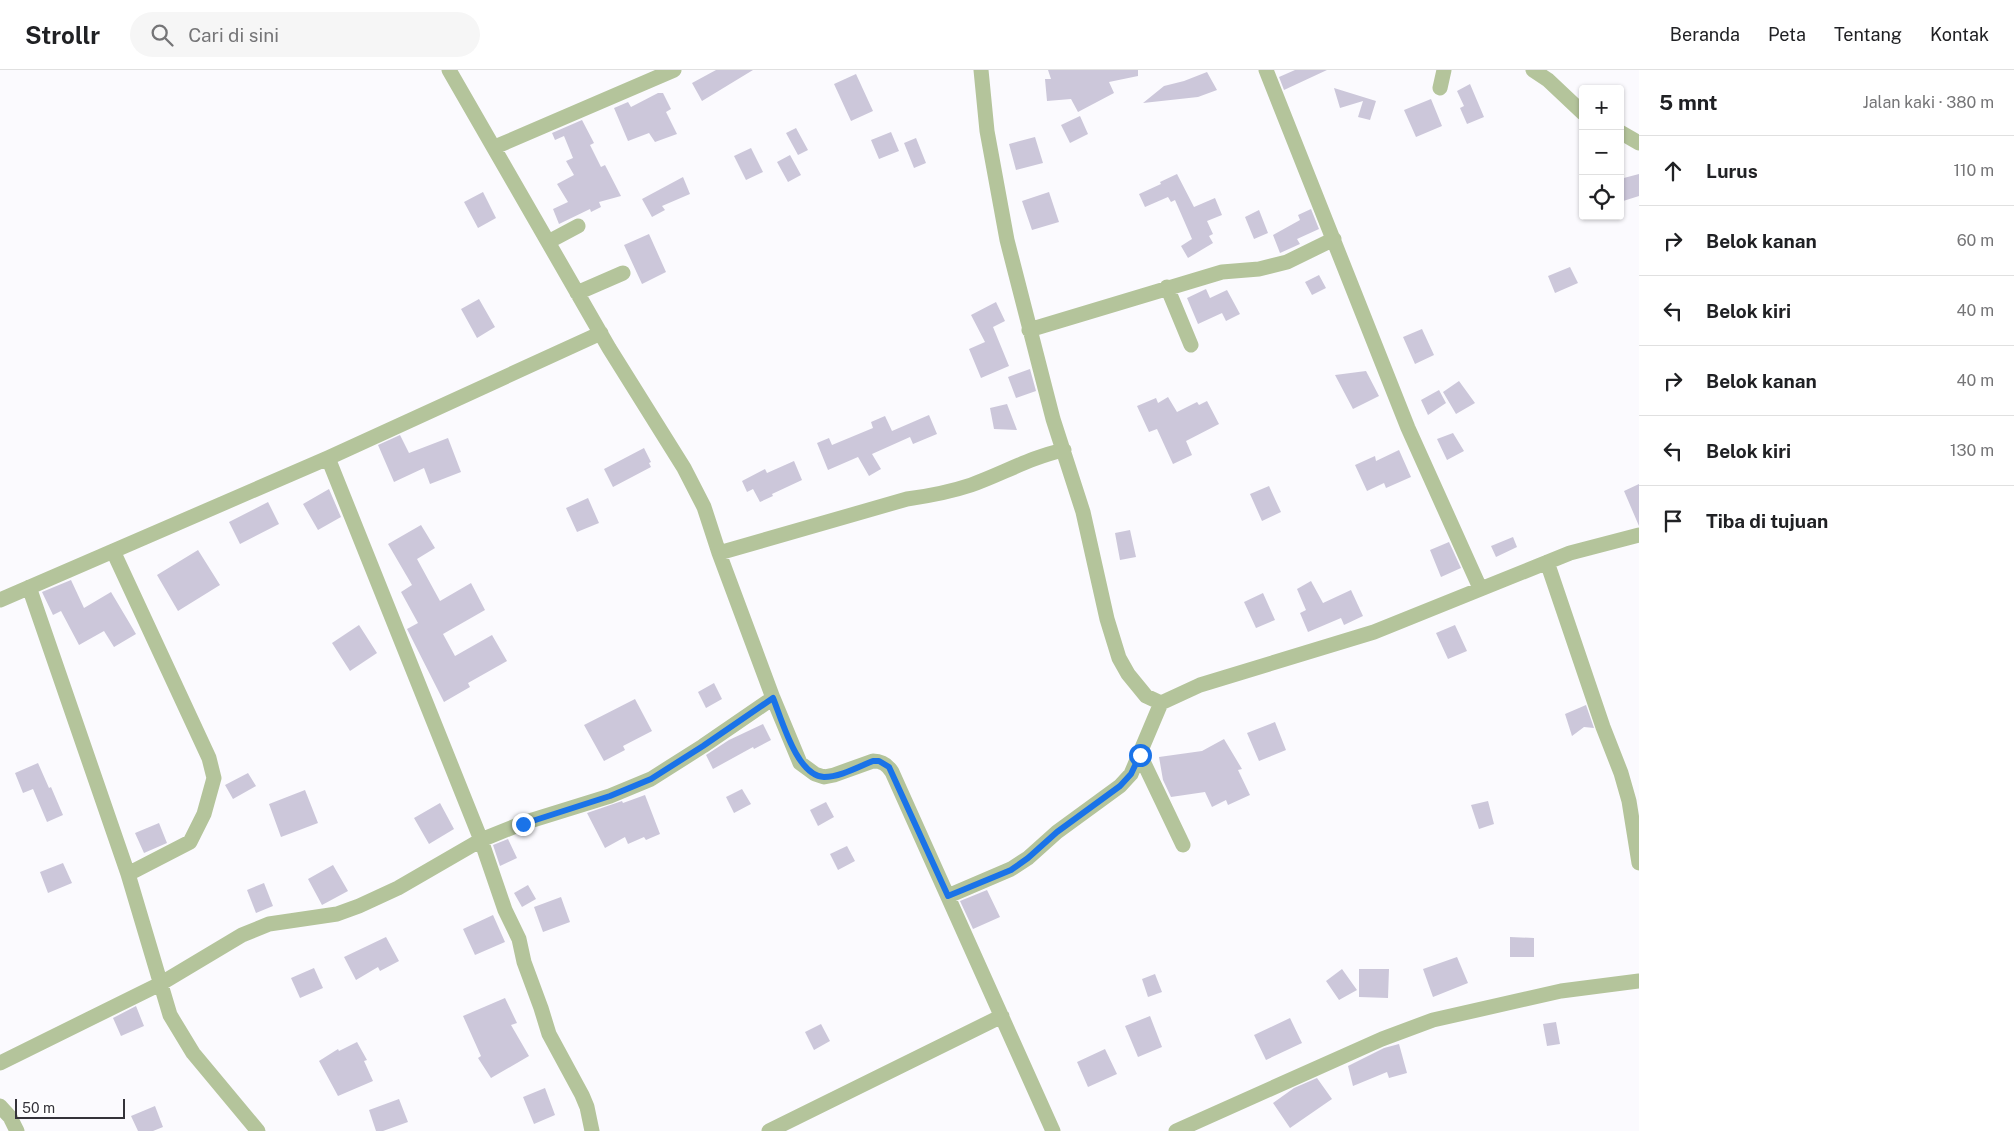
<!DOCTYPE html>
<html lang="id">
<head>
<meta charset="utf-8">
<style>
	body { margin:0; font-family:"Public Sans",sans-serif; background:#f6f6f6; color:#202124 }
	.controls { position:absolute; right:15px; top:15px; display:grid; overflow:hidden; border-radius:5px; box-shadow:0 1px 4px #0004 }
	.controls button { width:45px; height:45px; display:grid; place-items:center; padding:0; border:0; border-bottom:1px solid #e0e0e0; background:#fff; color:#202124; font:25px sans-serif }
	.scale { position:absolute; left:15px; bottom:12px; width:110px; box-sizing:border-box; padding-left:5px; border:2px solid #343239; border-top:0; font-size:14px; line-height:18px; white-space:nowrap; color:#343239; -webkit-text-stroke:4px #fff; paint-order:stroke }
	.stop { position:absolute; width:15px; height:15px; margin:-11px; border:4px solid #1a73e8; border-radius:50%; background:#fff }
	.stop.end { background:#1a73e8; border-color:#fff; box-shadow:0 1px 5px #0008 }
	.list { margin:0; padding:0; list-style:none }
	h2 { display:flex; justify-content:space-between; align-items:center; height:65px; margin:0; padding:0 20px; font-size:21px }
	h2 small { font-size:16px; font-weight:400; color:#757577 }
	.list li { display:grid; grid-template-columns:32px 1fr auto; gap:15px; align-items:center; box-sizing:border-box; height:70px; padding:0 20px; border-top:1px solid #e0e0e0 }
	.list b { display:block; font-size:19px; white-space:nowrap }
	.list em { font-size:16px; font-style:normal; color:#757577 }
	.icon { flex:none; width:28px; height:28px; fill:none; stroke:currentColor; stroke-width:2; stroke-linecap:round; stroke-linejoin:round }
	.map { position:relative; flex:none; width:1639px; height:1061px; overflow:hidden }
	header { display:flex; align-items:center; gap:30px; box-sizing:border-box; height:70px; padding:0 25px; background:#fff; border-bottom:1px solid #e0e0e0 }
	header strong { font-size:24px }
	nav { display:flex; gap:28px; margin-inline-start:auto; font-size:18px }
	.search { width:350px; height:45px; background:#f6f6f6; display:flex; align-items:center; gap:12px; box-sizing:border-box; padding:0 18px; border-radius:28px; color:#757577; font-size:19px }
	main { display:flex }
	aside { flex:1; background:#fff }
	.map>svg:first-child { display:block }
	.building { fill:#ccc7da }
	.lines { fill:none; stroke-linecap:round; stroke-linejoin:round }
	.minor { stroke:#b4c49b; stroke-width:15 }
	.route { stroke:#1a73e8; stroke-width:6 }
</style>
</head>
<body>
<header>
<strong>Strollr</strong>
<div class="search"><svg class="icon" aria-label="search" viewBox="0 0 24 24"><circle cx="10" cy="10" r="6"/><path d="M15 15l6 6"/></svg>Cari di sini</div>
<nav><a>Beranda</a><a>Peta</a><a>Tentang</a><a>Kontak</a></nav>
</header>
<main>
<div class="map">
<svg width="1639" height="1061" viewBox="0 0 1639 1061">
	<rect width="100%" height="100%" fill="#fbfafe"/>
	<path class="building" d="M716 0H753L702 31 692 13Z
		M1048 0H1138V6L1109 12 1114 23 1078 42 1071 29 1047 31 1045 9H1051Z
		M1295 0H1327L1284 20 1279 7Z
		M1207 2 1217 20 1198 27 1143 33 1164 16 1184 11Z
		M856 4 873 41 851 51 834 14Z
		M1470 14 1484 47 1467 54 1460 38 1464 36 1457 21Z
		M1334 18 1376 31 1370 50 1358 47 1363 31 1340 38Z
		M658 23H663L671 39 666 42 677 64 655 72 649 63 628 71 614 38 628 32 631 37Z
		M1431 29 1442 56 1416 67 1404 40Z
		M1080 46 1088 64 1070 73 1061 55Z
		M582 50 594 73 590 75 601 97 605 95 621 126 599 132 601 137 591 142 590 139 559 154 553 139 568 132 557 114 574 105 566 91 573 88 564 66 555 70 552 63Z
		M796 58 808 80 798 85 786 63Z
		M891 62 899 81 879 89 871 70Z
		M1035 67 1043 93 1016 100 1009 74Z
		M916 68 926 93 914 98 904 73Z
		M751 78 763 102 746 110 734 86Z
		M790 85 801 105 788 112 777 92Z
		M1177 104 1194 137 1215 128 1222 145 1207 151 1213 164 1209 166 1213 173 1188 188 1181 176 1192 169 1175 130 1171 132 1168 127 1145 137 1139 124 1161 114 1160 112Z
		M1639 104V126L1620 132V109Z
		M683 107 690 124 662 136 665 140 652 147 642 129Z
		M483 122 496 148 478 158 464 132Z
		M1049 122 1059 152 1032 160 1022 131Z
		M1311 139 1319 159 1297 169 1300 174 1280 183 1273 165 1300 150 1298 145Z
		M1259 140 1268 163 1254 169 1245 147Z
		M649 164 666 202 642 214 624 175Z
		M1570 197 1578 213 1555 223 1548 206Z
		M1319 205 1326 218 1312 225 1305 212Z
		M1206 219 1210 228 1227 220 1240 244 1226 251 1222 243 1198 254 1187 228Z
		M479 229 495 257 477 268 461 239Z
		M996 232 1005 251 993 257 1009 296 981 308 969 279 985 272 971 245Z
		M1422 259 1434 285 1415 294 1403 267Z
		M1030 299 1036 321 1016 328 1008 307Z
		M1366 301 1379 326 1353 339 1335 305Z
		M1459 311 1475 333 1456 344 1443 322Z
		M1439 320 1446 333 1428 345 1421 330Z
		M1168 327 1177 342 1197 332 1199 335 1207 331 1219 354 1186 371 1192 385 1173 394 1157 359 1149 362 1137 336 1156 328 1158 333Z
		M1007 334 1017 360 994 359 990 338Z
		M929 345 937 364 913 374 910 367 872 384 881 399 869 406 858 387 828 400 817 373 829 368 832 375 873 358 871 352 885 346 892 361Z
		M1453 363 1464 381 1447 390 1437 369Z
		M400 365 409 383 448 368 461 402 430 414 424 398 394 412 378 375Z
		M644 378 651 392 649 393 651 397 613 417 604 399Z
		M1399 380 1411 407 1386 418 1384 413 1367 421 1355 395 1375 386 1376 391Z
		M794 391 802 410 772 424 773 426 760 432 753 419 747 422 742 411 765 399 767 403Z
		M1639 414V456L1624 421Z
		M1269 416 1281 442 1262 451 1250 424Z
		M329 419 341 447 318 460 303 434Z
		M588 428 599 453 577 462 566 438Z
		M268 432 279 454 240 474 229 452Z
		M421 455 435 478 417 489 440 531 471 513 485 540 443 564 455 586 492 565 507 591 468 613 470 617 444 632 407 559 418 553 401 522 412 515 388 474Z
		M1130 460 1136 487 1120 490 1115 463Z
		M1513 467 1517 477 1496 487 1491 476Z
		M1449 472 1461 498 1441 507 1430 480Z
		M198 480 220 515 178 541 157 505Z
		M71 510 84 538 111 522 136 564 114 577 104 561 79 575 61 541 53 545 42 522Z
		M1311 511 1323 533 1351 520 1363 546 1344 555 1341 548 1308 562 1300 543 1306 540 1297 519Z
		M1263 523 1275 550 1256 558 1244 532Z
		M359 555 377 583 350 601 332 573Z
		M1455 555 1467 581 1448 589 1436 563Z
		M714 613 722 629 706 638 698 622Z
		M635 629 652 661 623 676 625 680 604 691 584 655Z
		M1586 635 1594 658 1584 657 1572 666 1565 644Z
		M1275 652 1286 680 1259 691 1247 663Z
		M763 654 771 670 754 679 753 677 713 699 706 685 729 670Z
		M1224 669 1242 699 1238 700 1250 725 1228 735 1226 730 1212 737 1205 722 1171 727 1163 710 1159 687 1202 681Z
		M38 693 49 718 51 717 63 745 47 752 33 719 23 723 15 703Z
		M248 703 256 716 233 729 225 715Z
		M742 719 751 734 734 743 726 727Z
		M305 720 318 753 281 767 269 734Z
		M645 725 660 764 646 770 644 767 628 774 625 767 605 778 587 743 622 731 623 733Z
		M1488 731 1494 754 1479 759 1471 735Z
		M826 732 834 747 818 756 810 740Z
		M440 733 454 759 429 774 414 748Z
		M159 753 167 773 144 783 135 763Z
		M508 769 517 788 500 796 493 775Z
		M847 776 855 791 838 800 830 784Z
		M63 793 72 813 48 823 40 802Z
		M333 795 348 821 322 835 308 809Z
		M264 813 273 836 256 843 247 820Z
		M528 815 536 829 522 837 514 823Z
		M987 820 1000 847 973 859 960 831Z
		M561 827 570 852 543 862 534 837Z
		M493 845 505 872 475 885 463 859Z
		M386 867 399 891 380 901 378 897 356 910 344 887Z
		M1510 867 1534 868V887H1510Z
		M1457 887 1468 913 1433 927 1423 899Z
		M314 898 323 918 300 928 291 908Z
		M1342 899 1357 920 1339 930 1326 911Z
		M1359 899H1389L1388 928 1359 927Z
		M1155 904 1162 922 1148 927 1142 909Z
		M505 928 517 953 511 955 529 986 491 1008 478 988 481 986 463 946Z
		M136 936 144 956 121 966 113 948Z
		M1150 946 1162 977 1138 987 1125 956Z
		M1290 948 1302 973 1266 990 1254 965Z
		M1556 952 1560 974 1547 976 1543 954Z
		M821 954 830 971 814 980 805 962Z
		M357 972 367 990 364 991 373 1011 338 1026 319 991 338 979 339 981Z
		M1399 974 1407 1003 1389 1008 1387 1002 1353 1016 1348 996 1384 978Z
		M1105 979 1117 1004 1088 1017 1077 992Z
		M1317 1008 1332 1029 1290 1058 1273 1033 1294 1018Z
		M545 1018 555 1045 534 1054 523 1027Z
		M399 1029 408 1052 383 1061H376L369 1040Z
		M155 1036 163 1057 153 1061H138L131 1046Z"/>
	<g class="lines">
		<path class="minor" d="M449 0 609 278 684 398 704 437 719 483 773 628 800 693 815 704 824 707 834 705 873 691C882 691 887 694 892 702L1053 1061
			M981 0 987 61 1007 170 1053 349 1083 442 1107 549 1119 588 1128 604 1146 626 1161 633 1200 615 1374 562 1570 483 1639 465
			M1266 0 1408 358 1480 518
			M1533 0 1548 10 1583 43
			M1440 18 1444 0
			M1620 62 1639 73
			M495 77 674 0
			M548 172 578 156
			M1167 217 1191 275
			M577 223 623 203
			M1029 260 1222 202 1259 199 1287 192 1334 169
			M113 481 209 688 214 708 204 744 190 772 128 804
			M719 483 907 429C929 426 950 422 971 415 1002 404 1031 387 1064 380
			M1547 492 1603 657 1621 703 1629 731 1639 793
			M29 517 128 804 170 945 193 983 258 1061
			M0 530 328 388 601 263
			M1140 685 1183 775
			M948 826 1011 799 1028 788 1057 762 1120 716 1131 704 1161 633
			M0 993 160 914 242 865 269 854 337 844 359 836 398 818 481 770 328 388
			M0 1036 10 1047 17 1061
			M592 1061 587 1037 582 1025 549 964 541 938 524 892 519 869 505 840 481 770 523 753 610 726 651 709 703 676 773 628
			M769 1061 1002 946
			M1176 1061 1382 969 1433 950 1561 921 1639 911"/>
	</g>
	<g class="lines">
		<path class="route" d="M523 754 610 726 651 709 703 676 773 628C782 650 797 706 824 707 840 707 858 697 873 691H879L889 697 948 826 1011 800 1028 788 1057 762 1120 716 1131 704 1140 685"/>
	</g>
</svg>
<div class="controls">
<button>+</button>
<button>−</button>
<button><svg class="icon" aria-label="locate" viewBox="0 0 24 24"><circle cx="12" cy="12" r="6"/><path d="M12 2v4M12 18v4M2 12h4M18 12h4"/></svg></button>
</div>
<div class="scale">50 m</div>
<div class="stop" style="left:1140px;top:685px"></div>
<div class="stop end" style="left:523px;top:754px"></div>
</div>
<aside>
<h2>5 mnt<small>Jalan kaki · 380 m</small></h2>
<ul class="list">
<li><svg class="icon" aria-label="ahead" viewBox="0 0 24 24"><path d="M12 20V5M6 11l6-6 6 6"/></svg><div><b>Lurus</b></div><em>110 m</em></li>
<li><svg class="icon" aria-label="right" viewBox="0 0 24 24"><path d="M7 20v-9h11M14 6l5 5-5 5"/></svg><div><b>Belok kanan</b></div><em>60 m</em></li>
<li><svg class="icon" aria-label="left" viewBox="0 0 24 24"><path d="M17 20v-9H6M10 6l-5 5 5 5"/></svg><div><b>Belok kiri</b></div><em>40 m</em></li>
<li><svg class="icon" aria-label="right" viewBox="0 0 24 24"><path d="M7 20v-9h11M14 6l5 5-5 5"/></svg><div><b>Belok kanan</b></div><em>40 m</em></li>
<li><svg class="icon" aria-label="left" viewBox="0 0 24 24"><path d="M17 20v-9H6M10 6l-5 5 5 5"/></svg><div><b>Belok kiri</b></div><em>130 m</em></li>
<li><svg class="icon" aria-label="arrive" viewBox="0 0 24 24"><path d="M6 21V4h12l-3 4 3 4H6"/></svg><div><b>Tiba di tujuan</b></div></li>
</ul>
</aside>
</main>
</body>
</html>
